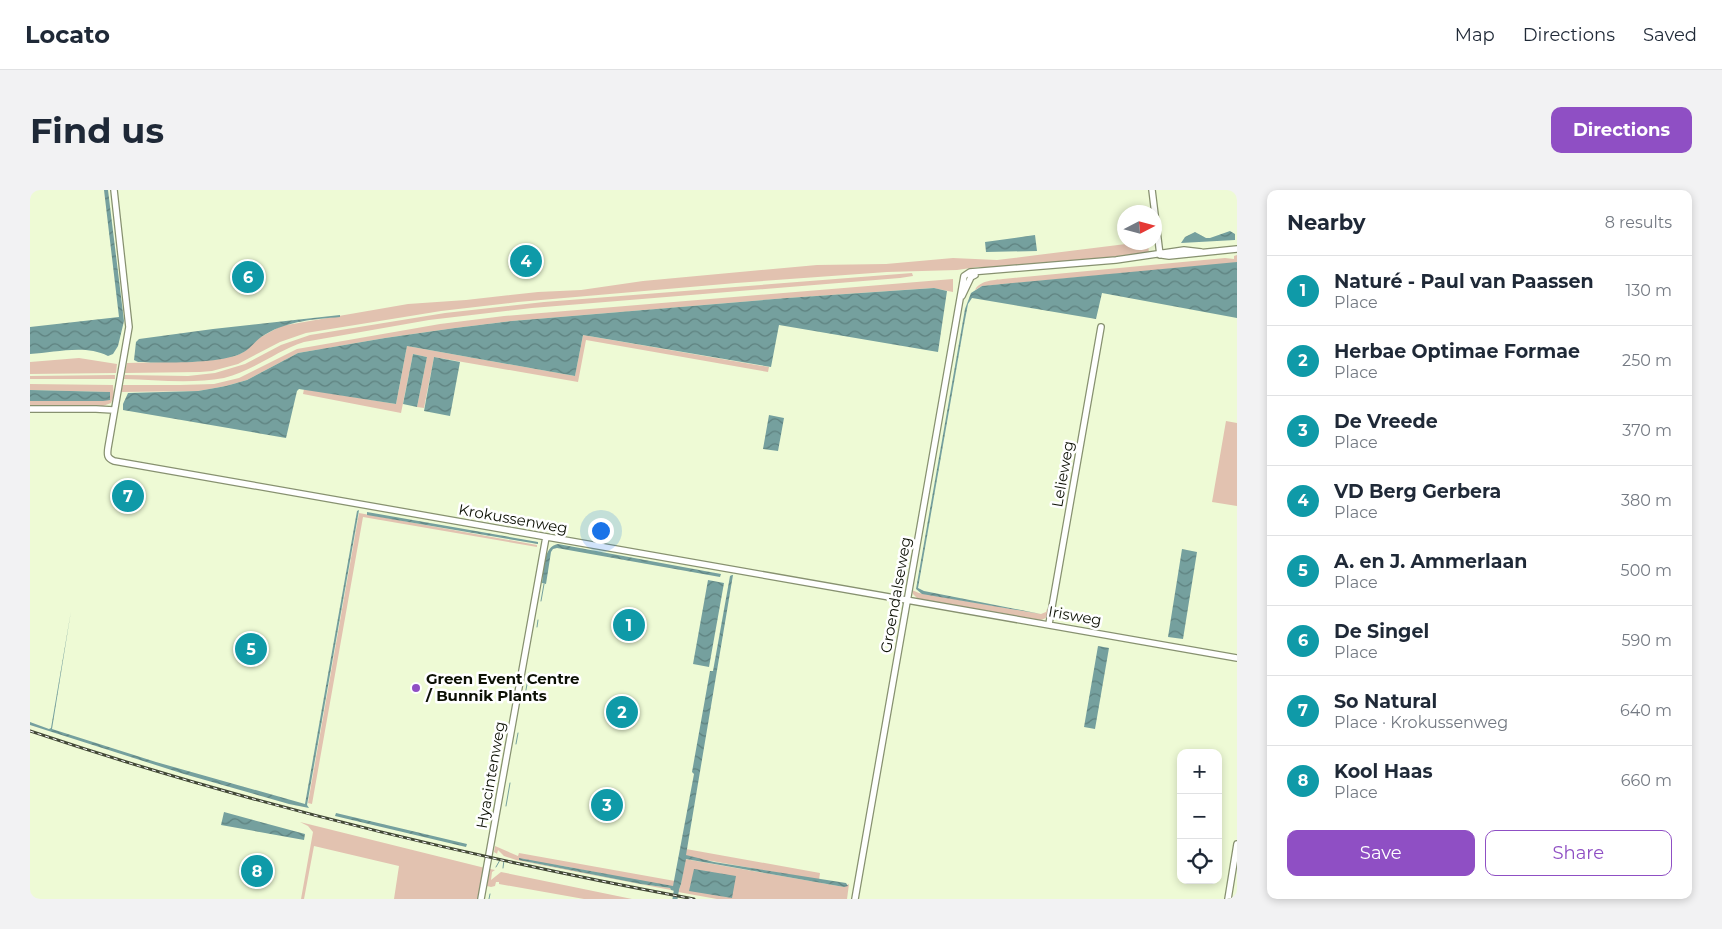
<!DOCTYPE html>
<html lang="en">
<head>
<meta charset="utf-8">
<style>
	body { margin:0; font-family:Montserrat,sans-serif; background:#f2f2f3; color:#1f2937 }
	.controls { position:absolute; right:15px; bottom:15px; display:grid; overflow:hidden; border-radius:10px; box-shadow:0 2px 8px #0003 }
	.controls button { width:45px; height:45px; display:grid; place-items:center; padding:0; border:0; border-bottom:1px solid #e0e1e3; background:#fff; color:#1f2937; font:25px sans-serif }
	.compass { position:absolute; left:1087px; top:15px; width:45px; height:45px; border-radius:50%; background:#fff; box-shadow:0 2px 8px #0003; rotate:84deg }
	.you { position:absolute; left:570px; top:340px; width:18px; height:18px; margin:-12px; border:4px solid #fff; border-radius:50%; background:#1a73e8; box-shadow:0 0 0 8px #1a73e833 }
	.badge { display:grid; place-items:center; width:32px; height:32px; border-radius:50%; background:#8f4fc4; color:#fff; font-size:16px; font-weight:700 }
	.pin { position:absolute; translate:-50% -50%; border:2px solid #fff; box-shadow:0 1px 5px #0006 }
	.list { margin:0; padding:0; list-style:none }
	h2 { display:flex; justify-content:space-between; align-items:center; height:65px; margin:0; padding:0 20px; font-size:21px }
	h2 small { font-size:16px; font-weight:400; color:#747a83 }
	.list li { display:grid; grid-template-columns:32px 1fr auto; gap:15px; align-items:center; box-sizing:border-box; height:70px; padding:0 20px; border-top:1px solid #e0e1e3 }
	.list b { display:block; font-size:19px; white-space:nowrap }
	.list p { margin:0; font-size:16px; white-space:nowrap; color:#747a83 }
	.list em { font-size:16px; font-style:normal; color:#747a83 }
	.actions { display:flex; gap:10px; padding:15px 20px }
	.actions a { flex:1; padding:11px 0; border:1px solid #8f4fc4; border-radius:10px; text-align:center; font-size:18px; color:#8f4fc4 }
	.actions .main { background:#8f4fc4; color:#fff }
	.icon { flex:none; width:28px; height:28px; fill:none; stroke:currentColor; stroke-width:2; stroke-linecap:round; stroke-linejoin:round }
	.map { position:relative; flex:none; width:1207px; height:709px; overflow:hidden; border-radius:10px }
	header { display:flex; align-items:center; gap:30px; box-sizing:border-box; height:70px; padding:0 25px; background:#fff; border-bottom:1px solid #e0e1e3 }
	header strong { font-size:24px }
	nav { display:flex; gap:28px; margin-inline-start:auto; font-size:18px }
	.intro { display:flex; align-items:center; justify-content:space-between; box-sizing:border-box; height:120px; padding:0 30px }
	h1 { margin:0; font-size:35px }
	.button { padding:12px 22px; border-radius:10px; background:#8f4fc4; color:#fff; font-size:18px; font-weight:700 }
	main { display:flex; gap:30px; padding:0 30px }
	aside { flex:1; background:#fff; border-radius:10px; box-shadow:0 2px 8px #0003 }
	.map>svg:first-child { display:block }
	.grass { fill:#e2c2b0 }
	.water { fill:url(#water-waves) }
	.pier { fill:#eefad5 }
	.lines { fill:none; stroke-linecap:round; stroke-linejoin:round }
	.stream { stroke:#75a09e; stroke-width:1 }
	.canal { stroke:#75a09e; stroke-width:5 }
	.minor-casing { stroke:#879170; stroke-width:8 }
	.minor { stroke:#fff; stroke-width:5.5 }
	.rail-casing { stroke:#424836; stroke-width:3 }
	.rail { stroke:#fff; stroke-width:1; stroke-dasharray:4; stroke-linecap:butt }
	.poi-dot { fill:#8f4fc4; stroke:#fff; stroke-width:2 }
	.labels { text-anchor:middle; stroke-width:5; stroke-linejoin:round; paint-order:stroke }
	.street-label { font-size:15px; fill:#0c1004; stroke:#fff }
	.poi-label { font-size:15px; font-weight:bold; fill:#0c1004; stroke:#fff; text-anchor:start }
</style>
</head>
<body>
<header>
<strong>Locato</strong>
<nav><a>Map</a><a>Directions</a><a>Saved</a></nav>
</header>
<div class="intro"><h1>Find us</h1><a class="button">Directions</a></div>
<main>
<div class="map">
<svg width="1207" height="709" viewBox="0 0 1207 709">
	<defs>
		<pattern id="water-waves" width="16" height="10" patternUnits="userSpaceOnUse" patternTransform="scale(1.25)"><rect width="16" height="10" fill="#75a09e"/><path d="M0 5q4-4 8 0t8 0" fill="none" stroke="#5e817f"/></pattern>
	</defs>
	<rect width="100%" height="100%" fill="#eefad5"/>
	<path class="grass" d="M1097 53H1118L1119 64 975 77H948L927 80 857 82 706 93 488 112 411 121 276 143 250 152 208 174 182 181 170 182 95 183 97 173 172 171 205 166 212 163 229 148 251 136 378 114 436 110 508 102 551 100 613 91 787 75 856 74 923 68 967 70 1096 54Z
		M1207 65V72L1204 73 952 96 945 100C949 91 963 90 973 89L1195 68 1204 69V66Z
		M882 83 883 86 870 88 502 118 399 130 274 152C246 161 223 181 194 188 162 194 126 190 94 189L95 185 158 186 185 183 215 174 251 155 280 145 415 123 514 112Z
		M923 89V102L903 98 757 108 482 131 425 138 355 148 268 163 217 190 196 196 168 201 91 202 93 195H150L184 194 209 188 267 159 410 134 474 126Z
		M553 145 739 177 738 182 556 150 548 192 404 167 394 218 387 217 397 167 383 164 371 223 273 204 274 199 366 214 377 156 545 186Z
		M49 168 87 174 86 183 0 184V172Z
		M85 185V189H0V186Z
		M0 194 83 195 84 206 81 213 73 216 0 217V211L80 210V202L0 200Z
		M1196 231 1207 233V316L1182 312Z
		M329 323 507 355V357L333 327 282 614 278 613Z
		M882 400 889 403 1011 424 1016 422 1017 419H1019C1018 426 1017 429 1010 430L888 409 883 404Z
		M270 632 455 678 450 709H364L369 676 284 656 274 709H271L283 642 278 636Z
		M465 656 488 666 489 663 645 691 643 697H640L533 676 489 670 611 694 640 698 641 700 489 671 474 666 468 660 467 664 469 665 464 662Z
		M656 659 790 683 789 690 659 667 656 665Z
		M655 669 814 697 819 694 817 709H687L648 702 651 694Z
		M460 679 465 680 462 682 461 690 471 682 602 709H554L469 694V692H466L465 696 461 697 457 696V694Z"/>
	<path class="water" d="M74 0H78L94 131 88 156 83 164 78 166C54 154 25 163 0 164V137L89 127Z
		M1200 41 1205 44V50L1151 53 1155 47 1165 42 1176 48H1180Z
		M1005 45 1007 61 956 62 955 52Z
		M1207 72V128L1072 103 1066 129 942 108 938 114 934 135 888 398 894 401 1011 424 892 404 886 399 935 119 941 103 952 96Z
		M904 98 917 101 908 162 749 135 741 177 553 145 545 186 377 156 366 214 269 199 267 201 256 248 93 220V214L98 203 168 201 196 196 217 190 268 163 355 148 425 138 482 131 757 108Z
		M310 125V127C285 129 258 131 236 144 226 149 221 159 212 163 191 174 132 173 108 172L104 170 106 152 109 149 183 139Z
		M383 164 397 167 387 217 373 214Z
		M404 167 430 172 420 226 394 221Z
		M0 200 80 202V210L73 211H0Z
		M739 225 754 228 748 261 733 259Z
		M329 320 277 615 279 618 259 614 154 584 0 535V532L19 539 21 538 41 421 22 539 126 572 275 614 327 321Z
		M337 322 508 352V354L337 325Z
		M528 354 691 384 690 387 527 358 523 359 521 362 516 394 512 393C514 381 513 356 528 354Z
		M1152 359 1167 362 1153 449 1138 447Z
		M702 385H703L656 665 684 672 816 693 818 696 814 697 656 669 651 694 648 702 641 700 640 698 611 694 489 670V668L643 696 664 584 662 582 680 481H683L700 386Z
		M678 390 694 393 679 477 663 474Z
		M1068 456 1079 458 1065 539 1054 537Z
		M194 622 275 644 274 650 191 635Z
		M306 623 437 654 436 657 305 626Z
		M664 679 706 686 702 708 659 701Z"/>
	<path class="pier" d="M486 670 575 688 650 703 647 704 640 703 638 701 610 697 502 676 488 673Z"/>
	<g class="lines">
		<path class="stream" d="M511 411 514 394
			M507 437 508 430
			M494 511 499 483
			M486 554 488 543
			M476 616 480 593
			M466 677 470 670
			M473 678 474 670
			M459 709 460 704"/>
		<path class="canal" d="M645 709 647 696"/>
		<defs>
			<path id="minor" d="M84 0 99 137 78 258C77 265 77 268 84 271L1207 468
				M1122 0 1130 65
				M1132 65 1139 66 1207 59
				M932 106 941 87 945 85
				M0 219H66L83 220
				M1019 434 1071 137
				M451 709 516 347
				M825 709 934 86 940 82 1086 70 1154 60 1171 62
				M1198 709 1207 654"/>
		</defs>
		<use href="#minor" class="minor-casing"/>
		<use href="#minor" class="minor"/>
		<defs>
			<path id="rail" d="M0 541C217 614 439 667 664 709"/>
		</defs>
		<use href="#rail" class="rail-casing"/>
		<use href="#rail" class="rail"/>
	</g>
	<circle class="poi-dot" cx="386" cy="498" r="5"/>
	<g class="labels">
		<g class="street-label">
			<text transform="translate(1033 284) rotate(-80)" y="5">Lelieweg</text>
			<text transform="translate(483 329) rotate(10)" y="5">Krokussenweg</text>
			<text transform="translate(866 405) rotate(-80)" y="5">Groendalseweg</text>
			<text transform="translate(1045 426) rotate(10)" y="5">Irisweg</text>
			<text transform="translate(461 585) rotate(-80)" y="5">Hyacintenweg</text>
		</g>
		<g class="poi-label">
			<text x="396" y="494">Green Event Centre<tspan x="396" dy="17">/ Bunnik Plants</tspan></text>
		</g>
	</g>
</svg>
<div class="controls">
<button>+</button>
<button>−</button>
<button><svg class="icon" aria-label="locate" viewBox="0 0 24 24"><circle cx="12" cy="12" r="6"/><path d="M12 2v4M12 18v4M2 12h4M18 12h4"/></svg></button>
</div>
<svg class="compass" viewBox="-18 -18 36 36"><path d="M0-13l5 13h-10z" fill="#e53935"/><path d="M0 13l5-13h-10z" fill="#747a83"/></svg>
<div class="you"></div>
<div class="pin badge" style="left:599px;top:435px;background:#0f9aa8">1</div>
<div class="pin badge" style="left:592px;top:522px;background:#0f9aa8">2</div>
<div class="pin badge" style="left:577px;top:615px;background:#0f9aa8">3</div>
<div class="pin badge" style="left:496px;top:71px;background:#0f9aa8">4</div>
<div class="pin badge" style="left:221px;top:459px;background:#0f9aa8">5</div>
<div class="pin badge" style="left:218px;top:87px;background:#0f9aa8">6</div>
<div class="pin badge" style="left:98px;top:306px;background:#0f9aa8">7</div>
<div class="pin badge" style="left:227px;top:681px;background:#0f9aa8">8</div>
</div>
<aside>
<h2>Nearby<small>8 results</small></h2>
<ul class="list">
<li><span class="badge" style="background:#0f9aa8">1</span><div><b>Naturé - Paul van Paassen</b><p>Place</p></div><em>130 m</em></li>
<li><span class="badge" style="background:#0f9aa8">2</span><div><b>Herbae Optimae Formae</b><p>Place</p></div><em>250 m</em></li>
<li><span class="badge" style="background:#0f9aa8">3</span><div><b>De Vreede</b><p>Place</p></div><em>370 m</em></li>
<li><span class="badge" style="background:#0f9aa8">4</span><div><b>VD Berg Gerbera</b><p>Place</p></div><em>380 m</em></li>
<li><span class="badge" style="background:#0f9aa8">5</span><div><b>A. en J. Ammerlaan</b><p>Place</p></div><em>500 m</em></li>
<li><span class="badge" style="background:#0f9aa8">6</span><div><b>De Singel</b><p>Place</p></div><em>590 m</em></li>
<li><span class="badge" style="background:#0f9aa8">7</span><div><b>So Natural</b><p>Place · Krokussenweg</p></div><em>640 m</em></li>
<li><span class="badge" style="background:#0f9aa8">8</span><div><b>Kool Haas</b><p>Place</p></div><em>660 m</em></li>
</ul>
<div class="actions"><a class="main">Save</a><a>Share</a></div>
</aside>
</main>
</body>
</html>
